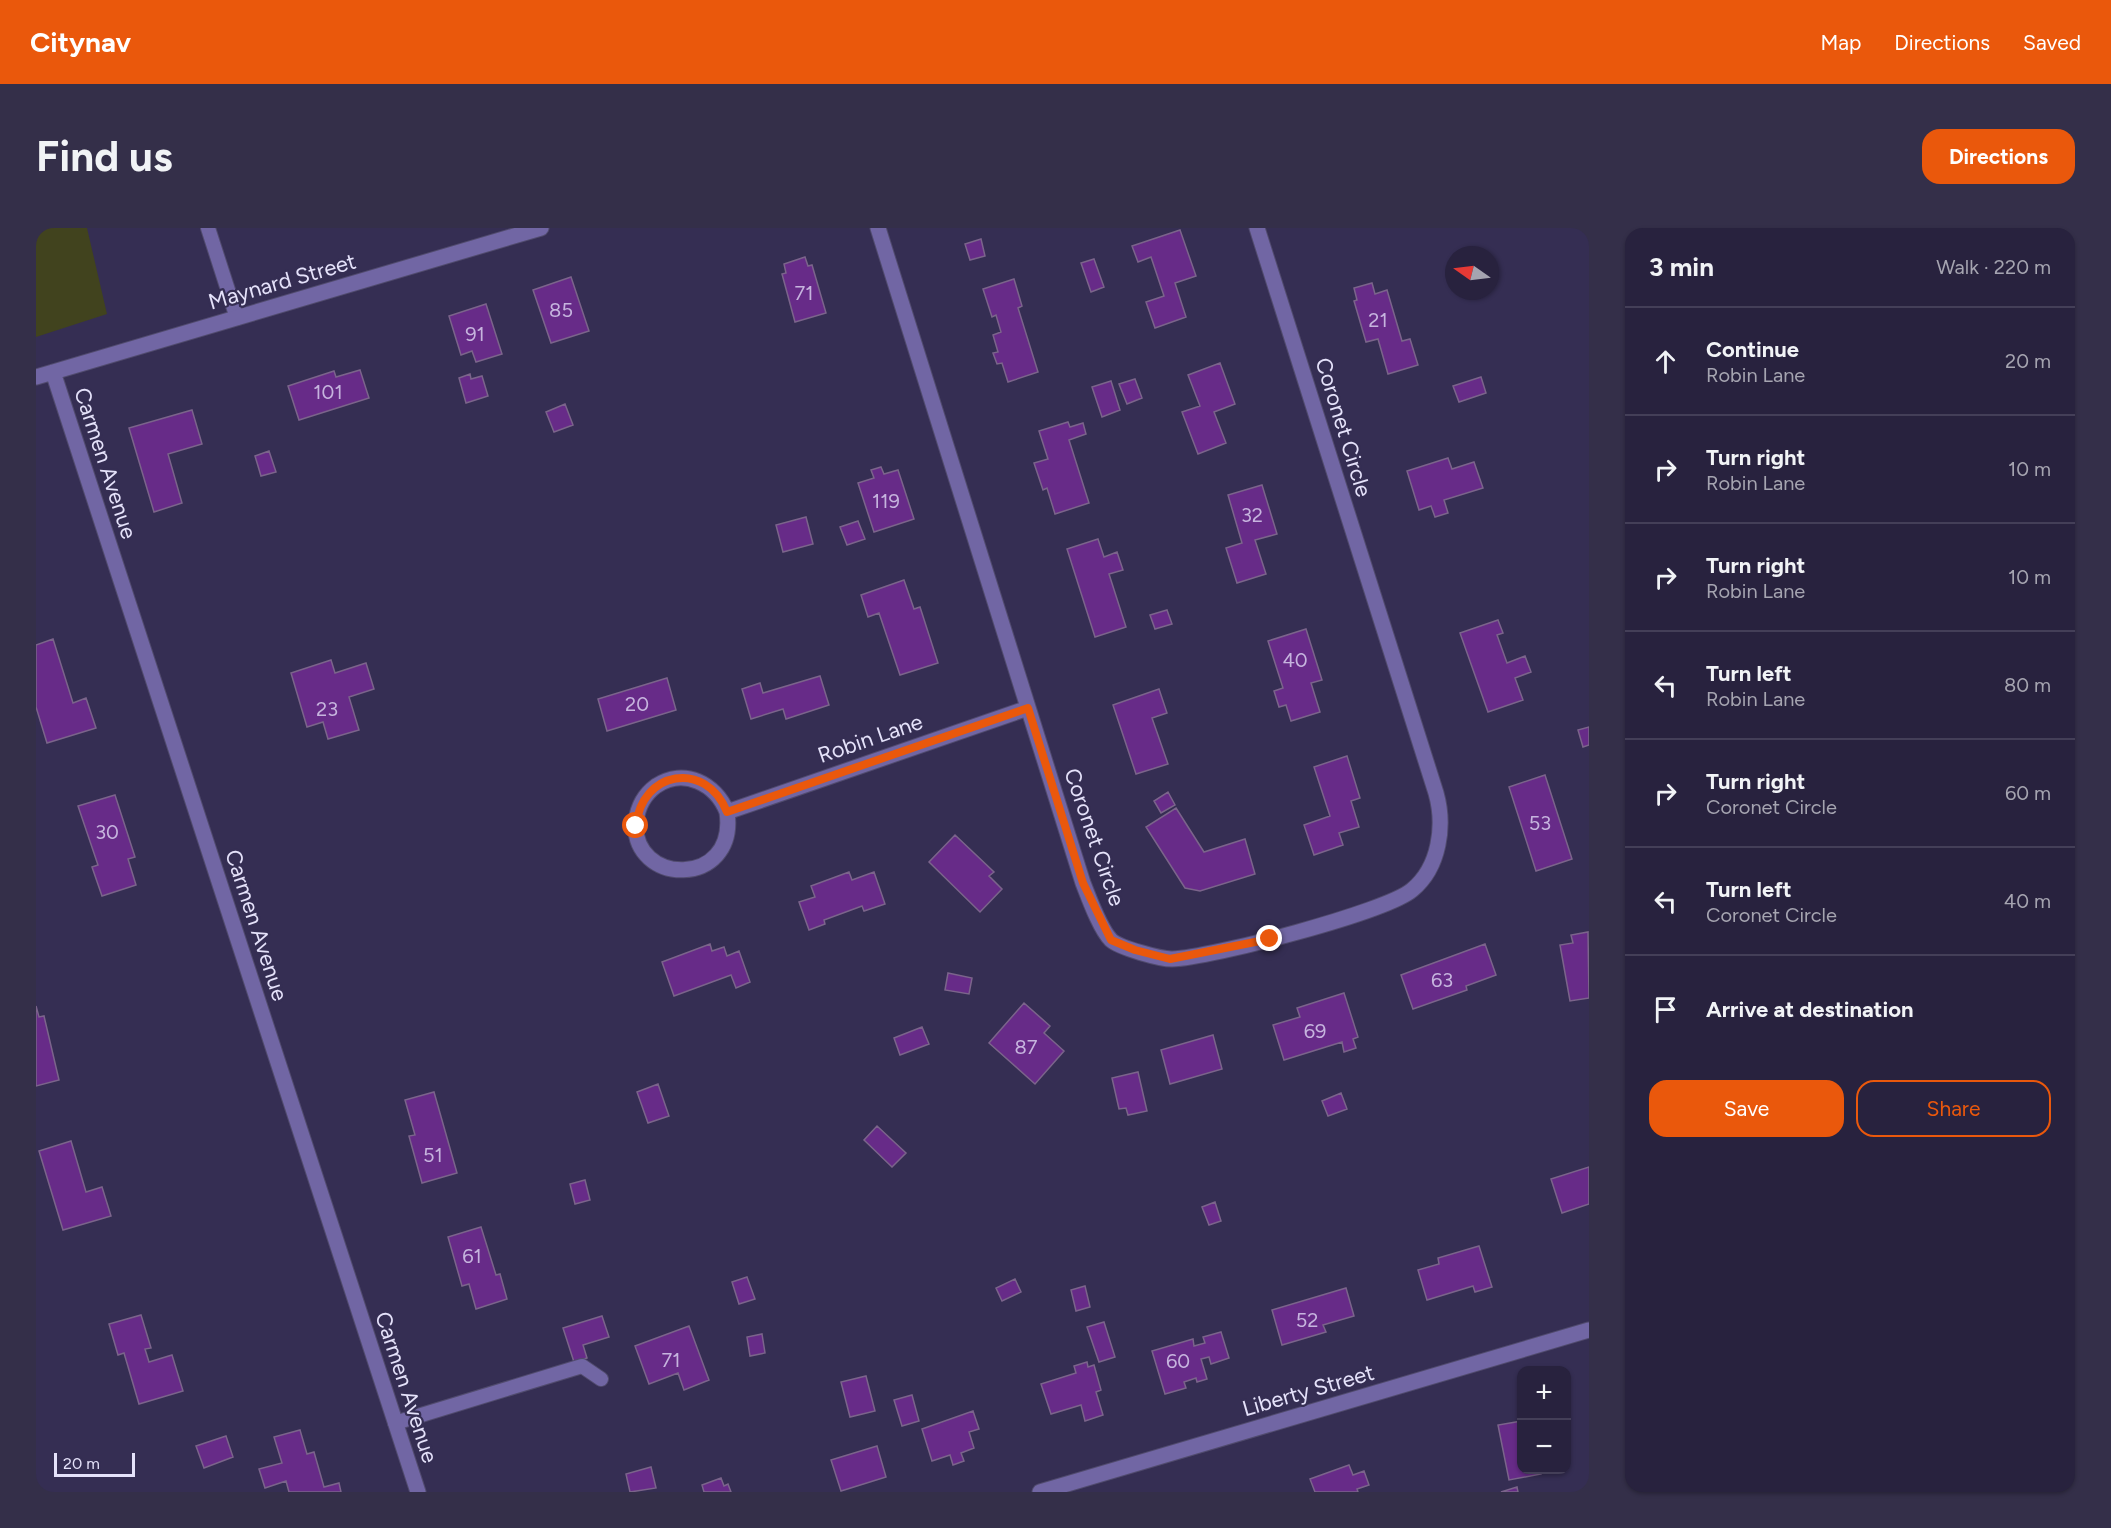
<!DOCTYPE html>
<html lang="en">
<head>
<meta charset="utf-8">
<style>
	body { margin:0; font-family:Figtree,sans-serif; background:#342f49; color:#f1f3f6 }
	.controls { position:absolute; right:18px; bottom:18px; display:grid; overflow:hidden; border-radius:12px; box-shadow:0 2px 4px #0004 }
	.controls button { width:54px; height:54px; display:grid; place-items:center; padding:0; border:0; border-bottom:2px solid #443f58; background:#28223e; color:#f1f3f6; font:30px sans-serif }
	.compass { position:absolute; left:1409px; top:18px; width:54px; height:54px; border-radius:50%; background:#28223e; box-shadow:0 2px 4px #0004; rotate:284deg }
	.scale { position:absolute; left:18px; bottom:15px; width:81px; box-sizing:border-box; padding-left:6px; border:3px solid #e5e2fa; border-top:0; font-size:16px; line-height:21px; white-space:nowrap; color:#e5e2fa; -webkit-text-stroke:4px #352e53; paint-order:stroke }
	.stop { position:absolute; width:18px; height:18px; margin:-14px; border:4px solid #ea580c; border-radius:50%; background:#fff }
	.stop.end { background:#ea580c; border-color:#fff; box-shadow:0 2px 6px #0008 }
	.list { margin:0; padding:0; list-style:none }
	h2 { display:flex; justify-content:space-between; align-items:center; height:78px; margin:0; padding:0 24px; font-size:26px }
	h2 small { font-size:20px; font-weight:400; color:#a5a4b0 }
	.list li { display:grid; grid-template-columns:39px 1fr auto; gap:18px; align-items:center; box-sizing:border-box; height:108px; padding:0 24px; border-top:2px solid #443f58 }
	.list b { display:block; font-size:22px; white-space:nowrap }
	.list p { margin:0; font-size:20px; white-space:nowrap; color:#a5a4b0 }
	.list em { font-size:20px; font-style:normal; color:#a5a4b0 }
	.actions { display:flex; gap:12px; padding:18px 24px }
	.actions a { flex:1; padding:14px 0; border:2px solid #ea580c; border-radius:18px; text-align:center; font-size:21px; color:#ea580c }
	.actions .main { background:#ea580c; color:#fff }
	.icon { flex:none; width:33px; height:33px; fill:none; stroke:currentColor; stroke-width:2; stroke-linecap:round; stroke-linejoin:round }
	.map { position:relative; flex:none; width:1553px; height:1264px; overflow:hidden; border-radius:18px }
	header { display:flex; align-items:center; gap:36px; box-sizing:border-box; height:84px; padding:0 30px; background:#ea580c; color:#fff }
	header strong { font-size:28px }
	nav { display:flex; gap:33px; margin-inline-start:auto; font-size:21px }
	.intro { display:flex; align-items:center; justify-content:space-between; box-sizing:border-box; height:144px; padding:0 36px }
	h1 { margin:0; font-size:42px }
	.button { padding:15px 27px; border-radius:18px; background:#ea580c; color:#fff; font-size:21px; font-weight:700 }
	main { display:flex; gap:36px; padding:0 36px }
	aside { flex:1; background:#28223e; border-radius:18px; box-shadow:0 2px 4px #0004 }
	.map>svg:first-child { display:block }
	.green { fill:#41431e }
	.building { fill:#672b88; stroke:#7b648b; stroke-width:1.5 }
	.lines { fill:none; stroke-linecap:round; stroke-linejoin:round }
	.lane-casing { stroke:#514b6e; stroke-width:16 }
	.street-casing { stroke:#514b6e; stroke-width:17 }
	.lane { stroke:#7166a4; stroke-width:14 }
	.street { stroke:#7166a4; stroke-width:15 }
	.route { stroke:#ea580c; stroke-width:8 }
	.labels { text-anchor:middle; stroke-width:4.5; stroke-linejoin:round; paint-order:stroke }
	.number-label { font-size:20px; fill:#c6b4de }
	.street-label { font-size:22px; fill:#e5e2fa; stroke:#352e53 }
</style>
</head>
<body>
<header>
<strong>Citynav</strong>
<nav><a>Map</a><a>Directions</a><a>Saved</a></nav>
</header>
<div class="intro"><h1>Find us</h1><a class="button">Directions</a></div>
<main>
<div class="map">
<svg width="1553" height="1264" viewBox="0 0 1553 1264">
	<rect width="100%" height="100%" fill="#352e53"/>
	<path class="green" d="M0 0H51L71 86 0 109Z"/>
	<path class="building" d="M1144 2 1160 48 1139 55 1150 89 1119 100 1110 74 1128 68 1115 29 1102 34 1096 18Z
		M945 11 949 28 934 32 929 16Z
		M769 29 772 38 776 37 790 85 759 94 746 46 750 45 748 36Z
		M1058 31 1068 59 1055 64 1045 35Z
		M535 49 553 103 515 115 497 62Z
		M978 51 986 78 982 80 1002 144 972 154 966 135 961 136 957 125 962 124 957 107 965 104 960 87 956 89 947 61Z
		M1336 55 1339 66 1351 62 1366 113 1374 111 1382 137 1352 146 1342 111 1330 114 1318 73 1321 72 1318 60Z
		M450 76 466 126 440 134 436 123 425 127 413 88Z
		M1184 135 1199 176 1178 184 1190 215 1162 226 1146 184 1164 178 1152 147Z
		M324 142 333 170 263 192 252 158 298 143 300 149Z
		M434 146 435 151 446 148 452 168 430 175 423 150Z
		M1445 149 1450 165 1423 174 1417 158Z
		M1099 151 1106 170 1091 176 1083 156Z
		M1075 153 1084 182 1066 189 1056 159Z
		M529 176 537 197 518 204 510 184Z
		M156 182 166 216 132 226 146 275 118 284 93 200Z
		M1032 194 1034 199 1047 195 1050 206 1033 212 1053 275 1019 286 1011 260 1007 262 998 235 1012 231 1003 203Z
		M233 223 240 244 225 248 219 228Z
		M1412 230 1416 241 1438 234 1447 260 1408 272 1412 285 1399 289 1395 278 1383 282 1371 243Z
		M845 239 848 246 862 242 878 291 838 304 822 255 838 250 835 242Z
		M1226 257 1241 306 1219 312 1230 346 1201 355 1190 320 1206 315 1192 267Z
		M770 289 777 316 747 324 740 297Z
		M822 293 829 311 811 317 804 299Z
		M1062 311 1068 329 1081 324 1087 342 1073 346 1090 399 1059 409 1031 321Z
		M868 352 878 381 884 379 902 435 864 447 843 385 832 389 825 367Z
		M1131 382 1136 396 1119 401 1114 387Z
		M1462 392 1467 405 1461 407 1471 435 1489 428 1495 444 1479 450 1487 472 1452 484 1424 405Z
		M1270 401 1286 452 1275 455 1284 484 1255 493 1250 477 1243 479 1238 463 1247 460 1232 413Z
		M17 411 37 475 50 470 60 500 11 515 0 479V417Z
		M295 432 299 445 330 435 338 461 313 469 323 502 292 511 287 494 271 499 255 445Z
		M784 448 793 477 750 491 747 481 715 491 706 461 724 455 727 465Z
		M631 450 640 482 571 503 562 471Z
		M1123 461 1131 485 1116 490 1132 536 1100 546 1077 477Z
		M1553 499V517L1547 519 1542 502Z
		M1311 528 1324 570 1315 573 1323 599 1303 605 1307 617 1278 627 1268 597 1294 588 1278 539Z
		M1509 547 1536 631 1500 643 1473 559Z
		M1132 564 1139 577 1125 585 1118 573Z
		M79 567 99 629 92 631 100 657 66 668 56 639 62 637 42 578Z
		M1140 580 1168 624 1209 611 1219 646 1164 663 1149 660 1110 599Z
		M919 607 958 644 953 648 966 661 944 684 893 634Z
		M813 644 816 652 838 644 849 676 828 683 826 678 788 692 789 696 773 702 763 674 779 669 775 658Z
		M1552 704 1553 770 1534 773 1524 717 1537 715 1535 707Z
		M674 716 676 723 688 719 691 728 703 723 714 754 700 760 695 747 638 768 626 734Z
		M1449 716 1460 747 1430 758 1431 762 1377 781 1365 747Z
		M912 745 936 750 933 766 909 762Z
		M1308 765 1322 809 1317 811 1320 820 1308 824 1306 814 1248 832 1237 797 1264 789 1261 780Z
		M988 775 1014 798 1008 805 1028 823 999 856 953 815Z
		M0 778 3 789 8 788 23 852 0 858Z
		M886 799 893 816 864 827 858 810Z
		M1177 807 1186 841 1134 856 1125 822Z
		M1102 844 1111 883 1092 887 1090 880 1083 881 1076 850Z
		M622 856 633 888 612 895 601 864Z
		M398 864 421 945 386 955 373 908 379 907 369 872Z
		M1305 865 1311 881 1292 888 1286 873Z
		M841 898 870 925 856 939 828 912Z
		M35 913 50 964 66 959 75 988 27 1002 3 923Z
		M1553 939V976L1526 985 1515 951Z
		M549 952 554 972 539 976 534 956Z
		M1179 974 1185 993 1173 997 1166 979Z
		M445 999 460 1047 464 1046 471 1071 440 1081 433 1056 426 1058 412 1009Z
		M1443 1018 1456 1059 1439 1064 1437 1058 1391 1072 1382 1042 1403 1036 1402 1030Z
		M711 1049 719 1071 703 1076 696 1054Z
		M979 1051 985 1064 966 1073 960 1060Z
		M1049 1058 1054 1079 1040 1083 1035 1062Z
		M1310 1060 1318 1088 1287 1097 1290 1104 1246 1117 1236 1082Z
		M105 1087 115 1120 109 1121 113 1134 136 1127 147 1163 103 1176 88 1125 82 1127 73 1096Z
		M566 1088 573 1109 547 1117 551 1130 538 1134 527 1100Z
		M1068 1094 1079 1129 1063 1134 1051 1099Z
		M653 1098 673 1152 648 1162 642 1145 613 1156 599 1118Z
		M1185 1104 1193 1130 1175 1136 1173 1129 1165 1131 1171 1151 1161 1154 1160 1150 1148 1154 1150 1160 1129 1166 1116 1123 1157 1111 1158 1118 1169 1115 1167 1109Z
		M726 1106 729 1125 714 1128 711 1109Z
		M1051 1134 1052 1139 1058 1137 1065 1162 1060 1164 1067 1187 1049 1193 1045 1177 1015 1186 1005 1156 1040 1145 1038 1138Z
		M830 1148 839 1183 814 1189 805 1154Z
		M876 1167 883 1193 866 1198 858 1172Z
		M937 1183 943 1201 933 1204 938 1220 925 1225 928 1233 917 1237 914 1227 896 1233 886 1201Z
		M1486 1193V1242H1504L1505 1246 1473 1252 1462 1197Z
		M264 1202 271 1226 278 1224 288 1259 303 1255 305 1264H253L250 1253 229 1260 223 1241 246 1235 238 1209Z
		M190 1208 197 1229 168 1240 160 1218Z
		M841 1218 850 1249 805 1263 795 1232Z
		M1313 1237 1317 1247 1328 1243 1333 1257 1321 1261 1322 1264H1279L1274 1251Z
		M615 1239 620 1260 594 1264 590 1246Z
		M685 1250 688 1258 692 1256 695 1264H668L666 1257Z
		M1481 1259 1482 1264H1465Z"/>
	<g class="lines">
		<defs>
			<path id="lane" d="M172 0 201 90
				M359 1195 546 1138 565 1151"/>
			<path id="street" d="M842 0 1047 655C1053 670 1064 701 1075 712 1084 720 1124 731 1136 731 1174 730 1350 684 1376 662 1404 639 1409 597 1400 565L1221 0
				M17 144 382 1264
				M0 149 505 0
				M691 584C702 661 594 658 600 593 602 578 609 566 620 558 648 539 680 556 691 584L992 480
				M1004 1264 1553 1102"/>
		</defs>
		<use href="#lane" class="lane-casing"/>
		<use href="#street" class="street-casing"/>
		<use href="#lane" class="lane"/>
		<use href="#street" class="street"/>
	</g>
	<g class="lines">
		<path class="route" d="M600 598C605 543 670 531 691 584L992 480 1047 655 1075 712 1099 722 1134 731 1234 711"/>
	</g>
	<g class="labels">
		<g class="number-label">
			<text x="768" y="72">71</text>
			<text x="525" y="89">85</text>
			<text x="1342" y="99">21</text>
			<text x="439" y="113">91</text>
			<text x="292" y="171">101</text>
			<text x="850" y="280">119</text>
			<text x="1216" y="294">32</text>
			<text x="1259" y="439">40</text>
			<text x="601" y="483">20</text>
			<text x="291" y="488">23</text>
			<text x="1504" y="602">53</text>
			<text x="71" y="611">30</text>
			<text x="1406" y="759">63</text>
			<text x="1279" y="810">69</text>
			<text x="990" y="826">87</text>
			<text x="397" y="934">51</text>
			<text x="436" y="1035">61</text>
			<text x="1271" y="1099">52</text>
			<text x="635" y="1139">71</text>
			<text x="1142" y="1140">60</text>
		</g>
		<g class="street-label">
			<text transform="translate(246 53) rotate(-16)" y="8">Maynard Street</text>
			<text transform="translate(1308 199) rotate(73)" y="8">Coronet Circle</text>
			<text transform="translate(70 235) rotate(72)" y="8">Carmen Avenue</text>
			<text transform="translate(834 510) rotate(-19)" y="8">Robin Lane</text>
			<text transform="translate(1059 609) rotate(71)" y="8">Coronet Circle</text>
			<text transform="translate(221 697) rotate(72)" y="8">Carmen Avenue</text>
			<text transform="translate(371 1159) rotate(72)" y="8">Carmen Avenue</text>
			<text transform="translate(1272 1162) rotate(-16)" y="8">Liberty Street</text>
		</g>
	</g>
</svg>
<div class="controls">
<button>+</button>
<button>−</button>
</div>
<svg class="compass" viewBox="-18 -18 36 36"><path d="M0-13l5 13h-10z" fill="#e53935"/><path d="M0 13l5-13h-10z" fill="#a5a4b0"/></svg>
<div class="scale">20 m</div>
<div class="stop" style="left:600px;top:598px"></div>
<div class="stop end" style="left:1234px;top:711px"></div>
</div>
<aside>
<h2>3 min<small>Walk · 220 m</small></h2>
<ul class="list">
<li><svg class="icon" aria-label="ahead" viewBox="0 0 24 24"><path d="M12 20V5M6 11l6-6 6 6"/></svg><div><b>Continue</b><p>Robin Lane</p></div><em>20 m</em></li>
<li><svg class="icon" aria-label="right" viewBox="0 0 24 24"><path d="M7 20v-9h11M14 6l5 5-5 5"/></svg><div><b>Turn right</b><p>Robin Lane</p></div><em>10 m</em></li>
<li><svg class="icon" aria-label="right" viewBox="0 0 24 24"><path d="M7 20v-9h11M14 6l5 5-5 5"/></svg><div><b>Turn right</b><p>Robin Lane</p></div><em>10 m</em></li>
<li><svg class="icon" aria-label="left" viewBox="0 0 24 24"><path d="M17 20v-9H6M10 6l-5 5 5 5"/></svg><div><b>Turn left</b><p>Robin Lane</p></div><em>80 m</em></li>
<li><svg class="icon" aria-label="right" viewBox="0 0 24 24"><path d="M7 20v-9h11M14 6l5 5-5 5"/></svg><div><b>Turn right</b><p>Coronet Circle</p></div><em>60 m</em></li>
<li><svg class="icon" aria-label="left" viewBox="0 0 24 24"><path d="M17 20v-9H6M10 6l-5 5 5 5"/></svg><div><b>Turn left</b><p>Coronet Circle</p></div><em>40 m</em></li>
<li><svg class="icon" aria-label="arrive" viewBox="0 0 24 24"><path d="M6 21V4h12l-3 4 3 4H6"/></svg><div><b>Arrive at destination</b></div></li>
</ul>
<div class="actions"><a class="main">Save</a><a>Share</a></div>
</aside>
</main>
</body>
</html>
